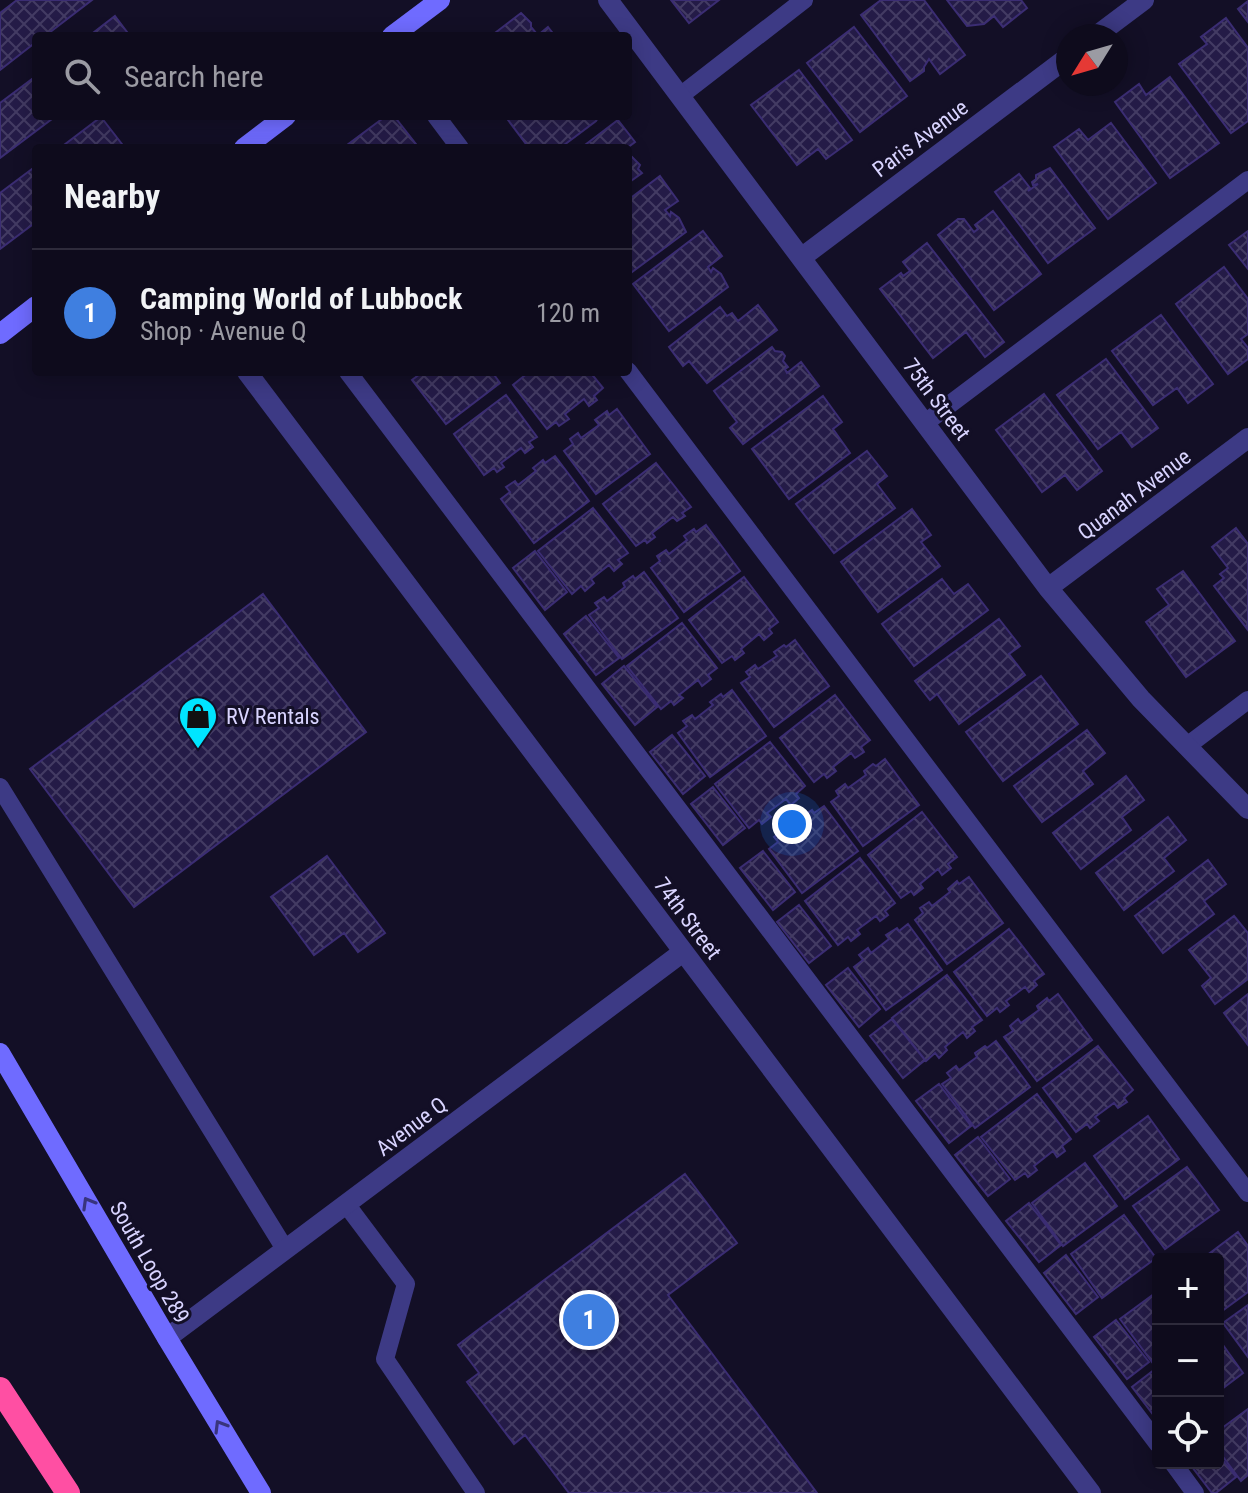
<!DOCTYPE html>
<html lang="en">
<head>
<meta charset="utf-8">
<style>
	body { margin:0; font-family:"Roboto Condensed",sans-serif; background:#171425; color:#f1f3f6 }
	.controls { position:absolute; right:24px; bottom:24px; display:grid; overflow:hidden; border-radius:8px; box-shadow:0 4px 20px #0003 }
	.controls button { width:72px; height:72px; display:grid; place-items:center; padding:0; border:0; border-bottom:2px solid #2e2b3b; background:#0e0b1c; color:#f1f3f6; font:40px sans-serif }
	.compass { position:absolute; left:1056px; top:24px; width:72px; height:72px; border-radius:50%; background:#0e0b1c; box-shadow:0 4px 20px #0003; rotate:233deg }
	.you { position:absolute; left:792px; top:824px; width:28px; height:28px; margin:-20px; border:6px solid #fff; border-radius:50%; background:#1a73e8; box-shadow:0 0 0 12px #1a73e833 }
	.badge { display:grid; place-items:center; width:52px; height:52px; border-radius:50%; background:#00e5ff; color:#fff; font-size:26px; font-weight:700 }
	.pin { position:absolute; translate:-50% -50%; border:4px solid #fff; box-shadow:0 2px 8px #0006 }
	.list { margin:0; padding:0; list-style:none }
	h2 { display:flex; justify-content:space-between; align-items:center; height:104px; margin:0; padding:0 32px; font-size:34px }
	h2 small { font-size:26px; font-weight:400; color:#9b9ba3 }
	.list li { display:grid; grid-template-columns:52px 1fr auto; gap:24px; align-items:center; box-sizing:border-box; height:128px; padding:0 32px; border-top:2px solid #2e2b3b }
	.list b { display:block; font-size:30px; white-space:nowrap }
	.list p { margin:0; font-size:26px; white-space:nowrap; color:#9b9ba3 }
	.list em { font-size:26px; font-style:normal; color:#9b9ba3 }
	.icon { flex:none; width:44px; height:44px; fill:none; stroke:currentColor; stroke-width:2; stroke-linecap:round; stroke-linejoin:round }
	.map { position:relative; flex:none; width:1248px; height:1493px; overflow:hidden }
	.search { position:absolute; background:#0e0b1c; box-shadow:0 4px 20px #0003; left:32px; top:32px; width:600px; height:88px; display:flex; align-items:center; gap:20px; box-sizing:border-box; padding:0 28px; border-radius:8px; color:#9b9ba3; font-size:30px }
	.panel { position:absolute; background:#0e0b1c; box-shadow:0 4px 20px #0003; left:32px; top:144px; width:600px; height:232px; border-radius:8px }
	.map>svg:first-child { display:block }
	.building { fill:url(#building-cross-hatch); stroke:#3b2d73; stroke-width:2 }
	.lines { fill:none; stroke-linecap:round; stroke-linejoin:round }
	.lane { stroke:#3d3a85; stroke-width:18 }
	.street { stroke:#3d3a85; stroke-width:20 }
	.secondary { stroke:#6f6bff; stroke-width:20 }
	.highway { stroke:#ff4fa3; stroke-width:24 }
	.oneway { stroke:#38347d }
	.labels { text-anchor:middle; stroke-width:6; stroke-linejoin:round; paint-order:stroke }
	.street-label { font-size:22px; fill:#d9d4ff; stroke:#130f26 }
	.poi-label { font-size:22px; fill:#d9d4ff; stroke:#130f26; text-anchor:start }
</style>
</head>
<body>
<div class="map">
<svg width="1248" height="1493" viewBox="0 0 1248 1493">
	<defs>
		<pattern id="building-cross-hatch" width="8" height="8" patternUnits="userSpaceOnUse" patternTransform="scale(2)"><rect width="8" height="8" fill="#241b47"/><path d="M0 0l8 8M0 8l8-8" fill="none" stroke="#433b63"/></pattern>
	</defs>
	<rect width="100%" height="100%" fill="#130f26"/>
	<path class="building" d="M17 0H92L45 36H36V42L0 70V13Z
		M671 0H719L689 23Z
		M881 0H924L965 55 940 74 929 59 924 67V71L910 81 861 15Z
		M947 0H1021L1027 8 1003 27 994 16 984 24 967 26Z
		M1248 1V22L1238 9Z
		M521 13 531 23V27L536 33 533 36H491Z
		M115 16 130 36H89Z
		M1226 18 1248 48V121L1231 133 1179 64 1207 44 1201 37Z
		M548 27 555 36H537Z
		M854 27 907 96 860 132 807 63Z
		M799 70 852 140 826 159 818 149 797 165 751 105Z
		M36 76V116H56L0 158V103Z
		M1170 77 1219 143 1170 178 1115 102 1139 84 1146 95Z
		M386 116H394L419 148H343Z
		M505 116H599L596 121 560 148H529Z
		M101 117 125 148H60Z
		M618 120 635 142 627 148H581Z
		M1111 123 1156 183 1108 219 1054 147 1079 129 1088 140Z
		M628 153 640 165 638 169 642 173 628 183Z
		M36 166V222L0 249V193Z
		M1050 168 1095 228 1048 263 995 192 1019 174 1030 188 1028 191 1038 184 1033 185 1032 182 1036 179V175Z
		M660 176 678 201 665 210 670 216 671 212 679 218 686 232 628 275V200Z
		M993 211 1041 274 994 310 938 235 958 219H964L974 232 978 229 975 225Z
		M703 231 722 256 708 267 711 272 713 268 721 274 728 287 669 331 633 284Z
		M1248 231V269L1229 245Z
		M927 243 1004 342 985 357 966 332 933 358 880 289 901 273 903 276 910 271 903 262Z
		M1224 267 1248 299V334L1241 339 1248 348V359L1228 374 1176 304Z
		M758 305 777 330 707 383 689 361 683 366 669 347 720 307 727 316 732 313 738 321Z
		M1161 315 1213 384 1188 403 1177 388 1153 405 1112 351Z
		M772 347 775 351 782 352 785 356 783 361 788 367 785 369 787 373 801 362 819 386 743 444 730 428 737 422 714 391Z
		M1106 359 1158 428 1132 447 1121 432 1098 449 1057 395Z
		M419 372H492L500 383 446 424 412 380 420 374Z
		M529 372H590L603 388 594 396 597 400 589 406 584 399 565 414 569 419 559 426 556 422 547 429 513 385Z
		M1044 394 1102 471 1077 490 1065 475 1042 492 996 430Z
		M506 395 537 437 529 442 533 447 525 453 521 448 501 463 504 467 497 472 494 468 484 475 454 434Z
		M823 396 842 422 833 429 850 453 789 499 752 449Z
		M617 409 650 454 596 494 564 451 573 444 570 439 578 433 581 438 599 425 595 420 607 411 609 415Z
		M867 451 887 476 877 484 895 508 834 553 796 504Z
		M555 456 589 501 534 543 501 499 510 492 506 487 515 481 518 485 536 471 533 468 543 460 545 463Z
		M656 463 691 507 682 513 685 516 677 521 673 517 652 533 655 537 647 543 645 540 636 546 603 504Z
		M593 508 628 553 618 560 622 564 614 571 609 565 591 579 594 583 585 591 581 586 572 594 538 551Z
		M912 509 931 535 921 542 940 566 878 612 841 562Z
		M706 525 740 571 684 612 651 568 660 561 657 556 666 550 669 554 687 540 684 536 694 529 696 532Z
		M1236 528 1248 544V630L1214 586 1224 578 1220 574 1228 568 1212 547Z
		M535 551 567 592 545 610 513 568Z
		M1183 571 1235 641 1186 677 1146 622 1169 605 1157 589Z
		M644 572 678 618 622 659 589 615 599 608 595 603 604 597 607 601 625 587 623 583 633 576 635 579Z
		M744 577 778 622 769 629 772 633 764 640 759 634 741 649 744 653 735 660 732 656 722 663 689 620Z
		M942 579 954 594 968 584 988 610 914 666 882 624Z
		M263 594 366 732 134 907 30 769Z
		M586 616 619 658 596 675 564 634Z
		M999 619 1020 646 1009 654 1025 675 959 724 937 694 930 700 915 681Z
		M682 623 717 668 708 675 711 679 702 686 698 680 679 695 683 698 674 705 671 701 661 709 627 666Z
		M795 640 829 686 774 727 741 683 750 677 746 672 755 665 758 669 777 656 774 652 784 645 786 647Z
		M624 666 657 707 635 725 602 684Z
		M1041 676 1078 724 1003 781 966 732Z
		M732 690 766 736 710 777 678 733 687 726 683 721 692 715 695 719 713 705 710 702 721 694 723 697Z
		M835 695 870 740 861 747 864 752 855 758 851 753 833 767 836 771 827 778 824 774 814 782 780 738Z
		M1087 730 1105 753 1083 771 1093 784 1042 822 1014 786Z
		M672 735 705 776 683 794 650 752Z
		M770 742 805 786 796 794 799 798 791 805 786 799 767 813 771 817 762 824 759 820 749 828 715 784Z
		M885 759 919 805 863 846 831 802 839 796 836 791 845 784 848 788 866 775 864 771 873 764 876 766Z
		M1126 776 1144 800 1122 817 1131 830 1081 869 1053 833Z
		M713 787 745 828 723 845 691 804Z
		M824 806 858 851 802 893 769 849 778 842 774 837 784 830 787 834 805 821 802 817 812 810 814 813Z
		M922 812 957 857 948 864 951 868 942 875 938 869 920 884 923 888 914 895 911 891 901 898 868 855Z
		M1168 817 1186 840 1164 858 1174 871 1124 910 1096 873Z
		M763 851 795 892 773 910 740 868Z
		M327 856 385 933 358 952 344 933 314 955 271 897Z
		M860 858 895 903 885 911 888 915 880 921 876 916 857 930 860 934 851 941 848 937 838 945 805 901Z
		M1208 860 1226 884 1204 901 1214 914 1163 953 1135 916Z
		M969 877 1003 923 947 964 915 920 923 913 920 908 929 902 932 906 950 892 948 889 957 881 959 884Z
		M799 905 831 946 809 963 777 922Z
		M1234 916 1248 933V979L1215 1004 1202 986 1211 978 1189 950Z
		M908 924 942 970 886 1010 854 967 863 960 859 955 868 948 871 953 889 939 886 935 897 928 899 931Z
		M1009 929 1044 974 1034 981 1037 985 1029 992 1025 987 1006 1001 1009 1005 1000 1012 997 1008 987 1016 954 972Z
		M848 968 880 1009 859 1027 826 985Z
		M947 975 982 1020 972 1027 975 1031 967 1038 963 1032 945 1047 947 1050 939 1058 935 1053 926 1061 892 1018Z
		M1058 994 1092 1040 1037 1081 1004 1037 1013 1031 1010 1026 1018 1019 1021 1023 1039 1010 1037 1006 1047 998 1049 1001Z
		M1248 994V1045L1224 1013Z
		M892 1019 925 1060 903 1078 870 1036Z
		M996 1041 1030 1087 975 1128 942 1084 951 1078 947 1073 956 1066 959 1070 977 1057 975 1053 985 1046 987 1048Z
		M1098 1046 1133 1090 1124 1098 1127 1102 1118 1108 1114 1103 1095 1117 1099 1121 1090 1128 1087 1124 1076 1132 1043 1088Z
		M939 1084 971 1126 949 1143 916 1101Z
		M1037 1094 1071 1139 1062 1146 1065 1151 1057 1157 1053 1151 1034 1166 1037 1170 1028 1177 1025 1173 1015 1180 981 1137Z
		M1148 1116 1179 1159 1125 1199 1094 1156Z
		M978 1137 1010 1179 988 1196 955 1155Z
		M1085 1163 1117 1206 1063 1246 1032 1203Z
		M1187 1167 1219 1210 1165 1249 1133 1206Z
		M685 1174 737 1243 668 1295 817 1493H569L525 1435 514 1444 467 1382 479 1373 458 1345Z
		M1029 1203 1061 1245 1039 1262 1006 1221Z
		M1124 1215 1156 1258 1102 1298 1071 1254Z
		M1238 1232 1248 1246V1292L1218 1314V1259H1202Z
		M1066 1255 1098 1297 1076 1314 1044 1273Z
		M1158 1291V1357L1152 1362 1120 1319Z
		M1248 1305V1357L1223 1323Z
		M1116 1320 1149 1362 1127 1379 1094 1337Z
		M1218 1338 1243 1373 1218 1392Z
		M1154 1370 1158 1375V1421L1132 1387Z
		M1248 1409V1475L1241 1481 1218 1450V1431Z
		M1218 1454 1236 1477 1216 1493H1212L1189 1463H1218Z"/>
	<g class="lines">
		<path class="lane" d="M680 96 804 0
			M436 116 460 148
			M628 371 1248 1193
			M348 372 1158 1444
			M925 423 1248 180
			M1187 746 1248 700
			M0 787 285 1249
			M346 1204 406 1284 385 1359 476 1493
			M1173 1463 1195 1493"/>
		<path class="street" d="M608 0 1048 588 1141 699 1248 809
			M1096 36 1144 0
			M801 258 1068 57
			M247 372 1091 1493
			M1048 588 1248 438
			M167 1338 683 952"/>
		<path class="secondary" d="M392 36 440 0
			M244 148 286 116
			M0 334 36 306
			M0 1053 167 1338 261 1493"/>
		<path class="highway" d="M0 1389 68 1493"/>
	</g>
	<defs><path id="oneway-chevron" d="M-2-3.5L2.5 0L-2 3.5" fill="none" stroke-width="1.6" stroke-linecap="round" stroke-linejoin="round" transform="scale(2)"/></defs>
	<g class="oneway">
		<use href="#oneway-chevron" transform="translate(88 1203) rotate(-120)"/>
		<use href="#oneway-chevron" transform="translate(220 1426) rotate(-121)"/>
	</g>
	<defs>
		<symbol id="shop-pin" viewBox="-11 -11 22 30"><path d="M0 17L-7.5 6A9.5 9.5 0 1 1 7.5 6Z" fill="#00e5ff" stroke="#130f26"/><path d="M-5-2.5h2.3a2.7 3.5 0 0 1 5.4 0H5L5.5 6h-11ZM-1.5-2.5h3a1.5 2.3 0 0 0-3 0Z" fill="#111"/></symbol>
	</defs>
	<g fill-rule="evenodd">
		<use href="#shop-pin" x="176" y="694" width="44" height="60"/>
	</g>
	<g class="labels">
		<g class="street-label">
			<text transform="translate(920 138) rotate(-37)" y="8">Paris Avenue</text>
			<text transform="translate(937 399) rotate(53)" y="8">75th Street</text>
			<text transform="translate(1134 494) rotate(-37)" y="8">Quanah Avenue</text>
			<text transform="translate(688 918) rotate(53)" y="8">74th Street</text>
			<text transform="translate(411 1126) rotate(-37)" y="8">Avenue Q</text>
			<text transform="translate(150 1262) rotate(60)" y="8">South Loop 289</text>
		</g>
		<g class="poi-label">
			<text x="226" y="724">RV Rentals</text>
		</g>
	</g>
</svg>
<div class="controls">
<button>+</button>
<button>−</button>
<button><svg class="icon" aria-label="locate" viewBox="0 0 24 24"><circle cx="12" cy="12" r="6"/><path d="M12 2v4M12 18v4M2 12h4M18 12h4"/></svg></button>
</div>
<svg class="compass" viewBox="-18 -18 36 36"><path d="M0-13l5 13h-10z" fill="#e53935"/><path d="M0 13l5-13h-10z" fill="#9b9ba3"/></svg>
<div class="you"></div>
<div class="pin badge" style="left:589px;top:1320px;background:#3f7fe0">1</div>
<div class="search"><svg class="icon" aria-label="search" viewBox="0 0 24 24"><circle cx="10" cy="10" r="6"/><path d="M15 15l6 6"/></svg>Search here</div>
<section class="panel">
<h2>Nearby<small></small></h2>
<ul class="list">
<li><span class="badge" style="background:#3f7fe0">1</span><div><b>Camping World of Lubbock</b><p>Shop · Avenue Q</p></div><em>120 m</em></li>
</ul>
</section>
</div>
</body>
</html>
